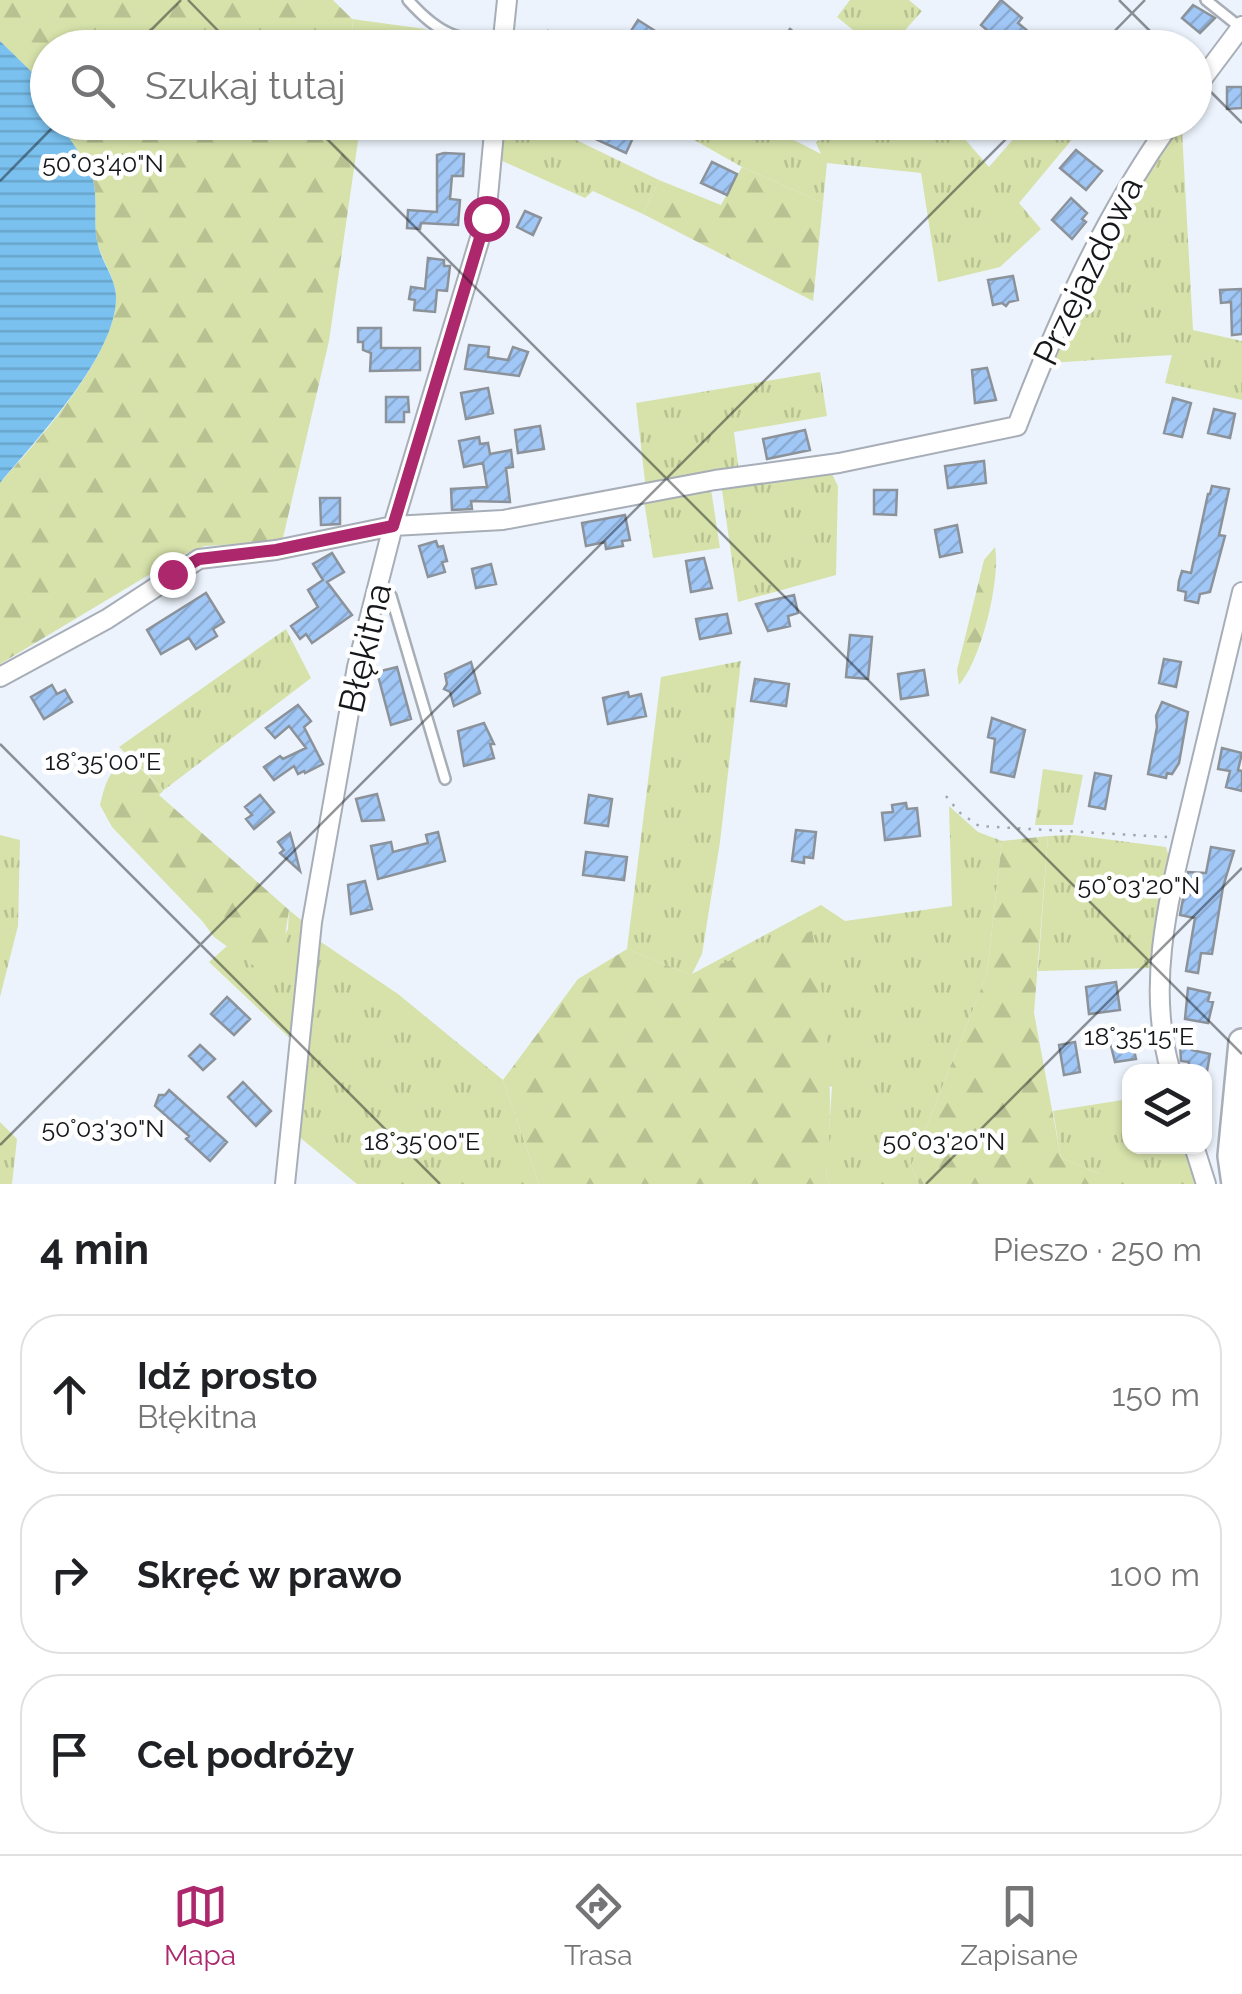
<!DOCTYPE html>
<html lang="pl">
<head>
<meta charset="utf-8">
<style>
	body { margin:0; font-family:Raleway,sans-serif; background:#f2f2f2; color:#202124 }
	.controls { position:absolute; right:30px; bottom:30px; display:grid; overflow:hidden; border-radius:20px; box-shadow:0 2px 8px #0004 }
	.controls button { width:90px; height:90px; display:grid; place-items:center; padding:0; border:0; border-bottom:2px solid #e0e0e0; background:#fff; color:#202124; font:50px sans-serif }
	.stop { position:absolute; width:30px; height:30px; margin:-22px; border:8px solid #ad276d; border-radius:50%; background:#fff }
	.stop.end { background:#ad276d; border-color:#fff; box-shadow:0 2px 10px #0008 }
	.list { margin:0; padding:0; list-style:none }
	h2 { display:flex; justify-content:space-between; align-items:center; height:130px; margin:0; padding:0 40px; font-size:42px }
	h2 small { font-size:32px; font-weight:400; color:#757577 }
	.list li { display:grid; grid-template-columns:65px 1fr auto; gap:30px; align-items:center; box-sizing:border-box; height:160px; margin:0 20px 20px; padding:0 20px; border:2px solid #e0e0e0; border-radius:40px }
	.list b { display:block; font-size:38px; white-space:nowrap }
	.list p { margin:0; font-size:32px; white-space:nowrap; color:#757577 }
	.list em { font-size:32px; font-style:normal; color:#757577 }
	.icon { flex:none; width:55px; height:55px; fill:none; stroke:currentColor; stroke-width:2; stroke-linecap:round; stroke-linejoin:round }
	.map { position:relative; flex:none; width:1242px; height:1184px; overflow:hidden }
	.search { position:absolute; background:#fff; box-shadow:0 2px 8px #0004; left:30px; right:30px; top:30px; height:110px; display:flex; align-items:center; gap:25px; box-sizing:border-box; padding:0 35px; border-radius:55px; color:#757577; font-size:38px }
	.sheet { height:670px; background:#fff }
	nav { display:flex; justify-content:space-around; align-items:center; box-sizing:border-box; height:140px; border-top:2px solid #e0e0e0; background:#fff; font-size:28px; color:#757577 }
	nav a { display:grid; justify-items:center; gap:5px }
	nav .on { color:#ad276d }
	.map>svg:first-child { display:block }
	.grass { fill:url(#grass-tufts) }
	.forest { fill:url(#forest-firs) }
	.water { fill:url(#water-rules) }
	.building { fill:url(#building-hatch); stroke:#8c929a; stroke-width:2.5 }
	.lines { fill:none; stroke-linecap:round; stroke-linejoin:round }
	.lane-casing { stroke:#a8aeb7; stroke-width:14 }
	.street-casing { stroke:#a8aeb7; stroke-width:22 }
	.secondary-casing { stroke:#a8aeb7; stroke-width:30 }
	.path { stroke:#a2a7ae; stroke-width:2.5; stroke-dasharray:2.5 8; stroke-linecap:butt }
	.lane { stroke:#fff; stroke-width:9 }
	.street { stroke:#fff; stroke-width:18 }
	.secondary { stroke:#fff; stroke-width:25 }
	.route { stroke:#ad276d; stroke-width:12 }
	.ticks { fill:none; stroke:#15171a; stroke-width:2.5; stroke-opacity:0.45 }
	.labels { text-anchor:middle; stroke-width:9; stroke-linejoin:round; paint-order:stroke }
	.street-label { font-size:35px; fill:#15171a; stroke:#fff }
	.ticks-label { font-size:25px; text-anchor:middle; fill:#15171a; stroke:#fff; stroke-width:9; stroke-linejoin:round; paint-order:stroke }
</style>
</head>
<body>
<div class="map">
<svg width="1242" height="1184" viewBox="0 0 1242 1184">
	<defs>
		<pattern id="grass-tufts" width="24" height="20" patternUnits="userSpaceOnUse" patternTransform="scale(2.5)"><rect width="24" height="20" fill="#d6e2aa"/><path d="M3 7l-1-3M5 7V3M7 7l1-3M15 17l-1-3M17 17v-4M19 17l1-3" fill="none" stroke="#b7c192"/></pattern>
		<pattern id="forest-firs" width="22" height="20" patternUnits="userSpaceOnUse" patternTransform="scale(2.5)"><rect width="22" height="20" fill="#d6e2aa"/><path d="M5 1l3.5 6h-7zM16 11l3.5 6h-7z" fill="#b7c192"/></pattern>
		<pattern id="water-rules" width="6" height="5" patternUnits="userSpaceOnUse" patternTransform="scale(2.5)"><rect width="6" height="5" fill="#7ac1ef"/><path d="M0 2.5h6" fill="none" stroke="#69a5cc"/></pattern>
		<pattern id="building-hatch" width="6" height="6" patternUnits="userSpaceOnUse" patternTransform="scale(2.5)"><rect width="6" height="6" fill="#a1c7f6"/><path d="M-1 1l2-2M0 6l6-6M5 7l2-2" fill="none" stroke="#8aaad2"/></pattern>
	</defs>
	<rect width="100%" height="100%" fill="#ecf3fc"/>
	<path class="grass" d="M850 0H909L922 11 890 47H874L837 17Z
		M352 19 425 29 441 38 490 47H354Z
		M360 123V122L483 123 482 134 360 127Z
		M504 123H541L659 180 643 214 593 191 585 198 500 160Z
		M664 123H761L821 154 816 143 832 123H951L989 167 1027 123H1054L1074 137 1019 203 1041 229 1000 267 938 282 921 173 827 163 823 203 742 167Z
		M1178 128 1182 131 1193 330 1242 341V400L1165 383 1172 355 1048 363 1087 267Z
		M820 372 827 416 734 432 739 472 646 490 636 403Z
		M831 472 838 486 836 575 738 602 722 490 727 485Z
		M711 489 720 548 653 558 644 501Z
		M286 629 311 678 164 790 119 747Z
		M741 661 720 842 702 954 692 974 821 905 845 921 952 906 949 806 978 832 1002 841 987 974 911 1166 919 1184H829L826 1177 832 1087 690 975 627 949 661 677Z
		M1043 769 1083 775 1073 825H1035Z
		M0 835 20 840 18 926 0 997Z
		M1074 835 1166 847 1170 860 1154 968 1038 971 1048 836Z
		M289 910 306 924 296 1044 209 962 227 946 264 972 288 929Z
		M318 940 398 994 503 1080 539 1184H357L298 1136Z
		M1129 1099 1130 1146 1185 1147 1198 1184H1100V1174L1061 1158 1053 1111Z
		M0 1122 17 1139 12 1184H0Z"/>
	<path class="forest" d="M0 0H333L352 19 354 47 48 48 47 88 0 41Z
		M62 123H360V127L329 341 282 542 205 546 182 555 0 664V483C37 442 118 353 116 296 115 277 103 263 98 245 92 223 99 199 92 176 85 157 69 142 62 123Z
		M742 167 823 203 813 301 643 214 659 180 721 205Z
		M995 547C1001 579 981 661 959 685L957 670 984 560Z
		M132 761 164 790 159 795 289 910 282 957 264 973 214 937 203 922 112 827 100 805C106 783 108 767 132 761Z
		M1048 836 1034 1013 1061 1158 1100 1174V1184H919L911 1166 987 974 1002 841Z
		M812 931C828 1016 835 1091 826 1177L829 1184H539L503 1080 578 979 627 949 690 975Z"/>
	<path class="water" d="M0 41 46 86 48 122 62 123C69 142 85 157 92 176 99 199 92 223 98 245 102 263 115 277 116 296 118 354 36 440 0 483Z"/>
	<path class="building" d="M1001 0 1022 18 1018 23 1030 33 1018 48 1008 39 1004 44 981 25Z
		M1193 5 1215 18 1200 33 1182 18Z
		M638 20 660 34 656 48H625L629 41 626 39Z
		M790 29 814 48H775Z
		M548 31 581 48H550L542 44Z
		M1227 87H1242V108L1227 109Z
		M598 122H617L636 131 626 153 591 137Z
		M1076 150 1102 171 1086 190 1060 168Z
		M444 153 464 154 463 176H452L450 199 460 200 458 225 421 223 420 229 407 228 408 210 437 212V155Z
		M712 162 737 174 727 195 701 183Z
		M1071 198 1087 213 1082 219 1086 222 1072 239 1052 220Z
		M525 211 541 218 533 235 517 227Z
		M428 258 444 260V266H450L447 291 437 290 435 312 414 310 415 300 409 299 411 287 425 289Z
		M1013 276 1018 300 1009 302 1006 306 1002 303 993 305 988 280Z
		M1242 289V334L1232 335 1231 302 1221 303 1220 290Z
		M358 328H381V348H420V370L370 371 371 353 363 350V342H358Z
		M469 345 489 347 488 357 508 360 513 347 528 352 519 376 465 369Z
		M987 368 996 400 975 403 972 370Z
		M488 388 493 413 466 419 461 393Z
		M386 397H408L409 412H404V422H386Z
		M1173 398 1191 403 1182 437 1164 433Z
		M1214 409 1235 414 1230 438 1208 433Z
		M540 426 544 449 518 453 515 430Z
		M805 430 810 450 767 459 763 439Z
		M479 437 480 444 488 443 490 454 511 450 513 467 506 468 510 502 471 501 472 509 452 510 451 489 487 487 483 463 464 467 459 441Z
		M984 461 986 483 948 488 945 466Z
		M1212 486 1229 489 1219 535 1225 536 1210 592 1200 594 1198 603 1185 600 1186 592 1178 590 1179 581 1182 571 1191 573 1208 494H1210Z
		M874 490H897L896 515 874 514Z
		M320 498H340V524L321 525Z
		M625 515 630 540 622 541 623 546 606 549 605 542 586 546 582 523Z
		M957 525 962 552 940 557 935 530Z
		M436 541 438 547 443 546 447 561 442 562 445 572 428 577 419 546Z
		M332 553 344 572 327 582 352 615 312 643 306 634 300 639 291 626 318 607 308 590 323 580 313 564Z
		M704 558 712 588 691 592 686 561Z
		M491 564 496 584 476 588 472 569Z
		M206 593 224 622 213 629 217 636 196 649 189 638 161 654 147 630Z
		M794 595 798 613 788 616 790 626 768 631 756 604Z
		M727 614 731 633 700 639 696 619Z
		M850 635 872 637 868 679 846 677Z
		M1164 659 1181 662 1176 687 1159 683Z
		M471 662 480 693 454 706 450 692 444 689 447 684 445 674Z
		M397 667 411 719 391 725 377 672Z
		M924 670 928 695 901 699 898 674Z
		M755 679 789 684 786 706 751 701Z
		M52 685 57 694 65 690 72 702 44 719 31 697Z
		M628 692 629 697 641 694 646 716 608 724 603 698Z
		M1162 702 1188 712 1179 763 1172 774 1167 773 1166 778 1148 774 1157 727 1156 716Z
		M298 705 311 721 304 727 323 764 305 773 304 771 298 774 294 766 274 780 264 767 280 756 283 759 306 748 289 726 275 738 266 728Z
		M992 718 1025 730 1014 777 991 772 995 739 988 737Z
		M484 723 494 744H490L494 758 464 766 458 731Z
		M1222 748 1242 753 1238 770 1242 771V791L1226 787 1230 771 1218 769Z
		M1095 773 1111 776 1105 809 1089 806Z
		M377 794 384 820 362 821 356 799Z
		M260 795 274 812 254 829 246 819 252 815 245 807Z
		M589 795 612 799 608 826 585 823Z
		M906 803 907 809 917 808 920 836 885 840 882 813 893 812 892 805Z
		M796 830 816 832 813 858 804 857V863L792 861Z
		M438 832 445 861 378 879 371 846 391 842 393 852 428 843 426 835Z
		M290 833 294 847 300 871 280 853 284 850 278 842Z
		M1211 847 1234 851 1223 887 1212 954 1201 953 1198 973 1186 971 1195 918 1180 915 1188 872 1206 873Z
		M586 852 627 857 624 880 583 875Z
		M365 881 372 909 351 914 348 885Z
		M1116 982 1120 1010 1089 1014 1086 987Z
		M1188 988 1210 993 1208 1001 1213 1002 1208 1023 1185 1019Z
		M227 997 250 1019 234 1035 211 1014Z
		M1132 1041 1136 1059 1115 1062 1111 1046Z
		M1075 1042 1080 1072 1064 1075 1059 1045Z
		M1180 1042 1193 1045 1192 1050 1210 1054 1207 1071 1188 1068 1189 1062 1181 1061Z
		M200 1045 215 1059 203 1070 189 1056Z
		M243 1082 271 1111 256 1126 228 1097Z
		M169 1090 227 1142 210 1161 186 1139 189 1136 155 1106 159 1095H165Z"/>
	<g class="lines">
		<defs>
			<path id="lane" d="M408 0C440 36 456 39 503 44
				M1206 0 1241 28
				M649 122 670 133
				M379 582 391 596 445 779"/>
			<path id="street" d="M502 48 507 0
				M1194 90 1242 26
				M0 677 107 619 199 559 276 550 393 526 503 520 715 480 839 463 1017 426C1058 319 1104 216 1171 122
				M1171 1072C1143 980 1173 883 1194 793 1210 726 1226 659 1242 592
				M1194 1146 1206 1184
				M285 1184 312 922 357 667 393 526 486 218 495 122"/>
			<path id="secondary" d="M1235 1184 1231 1156 1242 1042"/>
		</defs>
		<use href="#lane" class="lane-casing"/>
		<use href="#street" class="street-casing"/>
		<use href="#secondary" class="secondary-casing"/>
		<path class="path" d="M946 796 959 812 979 826 1167 837"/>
		<use href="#lane" class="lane"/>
		<use href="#street" class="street"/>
		<use href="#secondary" class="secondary"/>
	</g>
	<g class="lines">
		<path class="route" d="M172 574 199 559 276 550 393 526 486 218"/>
	</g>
	<path class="ticks" d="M188 0 235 48M1119 0 1167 48M133 48 181 0M1098 48 1145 0M1194 75 1242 123M310 122 1242 1054M0 181 58 122M0 744 440 1184M0 1145 1023 122M926 1184 1242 868"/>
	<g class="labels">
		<g class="street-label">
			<text transform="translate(1088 271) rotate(-64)" y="12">Przejazdowa</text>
			<text transform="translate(365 648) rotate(-77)" y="12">Błękitna</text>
		</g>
	</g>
	<g class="ticks-label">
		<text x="103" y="172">50°03'40"N</text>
		<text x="103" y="770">18°35'00"E</text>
		<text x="1139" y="894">50°03'20"N</text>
		<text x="1139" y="1045">18°35'15"E</text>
		<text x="103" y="1137">50°03'30"N</text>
		<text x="422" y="1150">18°35'00"E</text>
		<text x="944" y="1150">50°03'20"N</text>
	</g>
</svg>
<div class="controls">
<button><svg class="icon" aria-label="layers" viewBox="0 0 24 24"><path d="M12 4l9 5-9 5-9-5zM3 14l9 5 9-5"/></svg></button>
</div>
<div class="stop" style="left:486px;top:218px"></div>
<div class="stop end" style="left:172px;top:574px"></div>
<div class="search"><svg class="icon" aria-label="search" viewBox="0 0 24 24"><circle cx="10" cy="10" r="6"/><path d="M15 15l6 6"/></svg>Szukaj tutaj</div>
</div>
<section class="sheet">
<h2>4 min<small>Pieszo · 250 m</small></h2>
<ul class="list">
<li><svg class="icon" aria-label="ahead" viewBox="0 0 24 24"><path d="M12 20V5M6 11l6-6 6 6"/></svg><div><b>Idź prosto</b><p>Błękitna</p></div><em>150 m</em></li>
<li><svg class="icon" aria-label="right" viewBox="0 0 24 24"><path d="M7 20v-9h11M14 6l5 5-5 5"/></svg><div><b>Skręć w prawo</b></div><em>100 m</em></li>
<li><svg class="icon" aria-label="arrive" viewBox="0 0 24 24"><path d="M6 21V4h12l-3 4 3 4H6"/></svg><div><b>Cel podróży</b></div></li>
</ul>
</section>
<nav>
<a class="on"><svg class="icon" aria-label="map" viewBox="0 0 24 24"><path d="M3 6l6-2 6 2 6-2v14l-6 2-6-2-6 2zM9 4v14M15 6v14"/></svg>Mapa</a>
<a><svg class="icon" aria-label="directions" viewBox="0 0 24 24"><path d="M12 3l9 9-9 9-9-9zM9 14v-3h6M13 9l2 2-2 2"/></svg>Trasa</a>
<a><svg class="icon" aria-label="saved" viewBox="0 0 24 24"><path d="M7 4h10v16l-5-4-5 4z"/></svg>Zapisane</a>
</nav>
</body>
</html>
